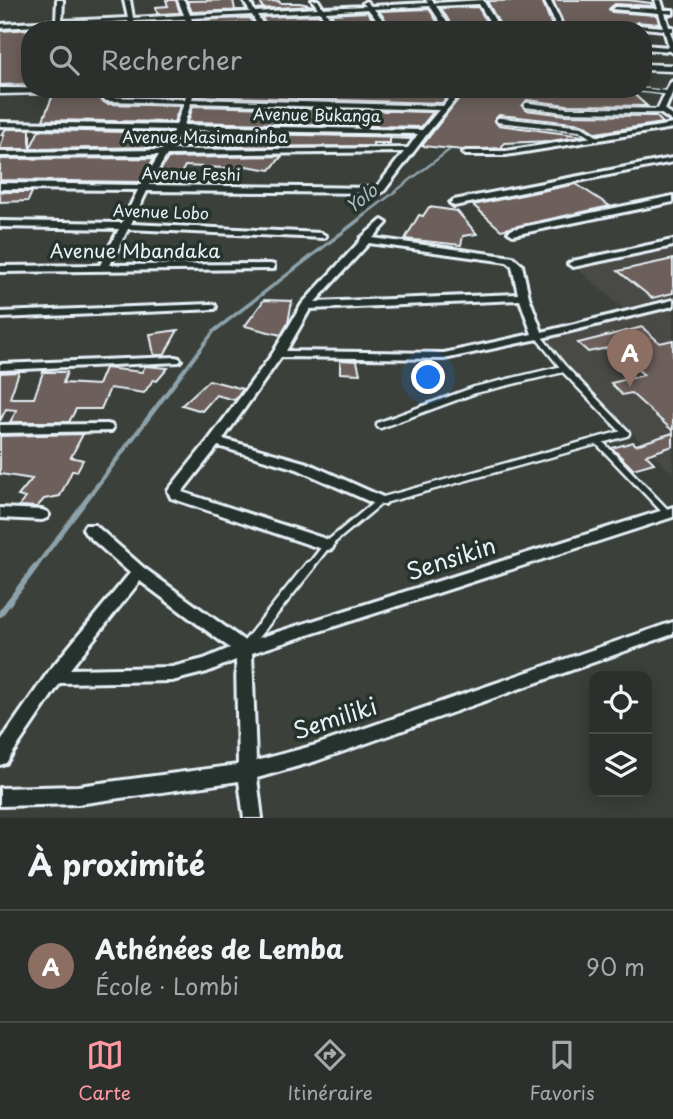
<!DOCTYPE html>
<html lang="fr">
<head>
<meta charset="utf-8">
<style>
	body { margin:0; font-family:"Playpen Sans",sans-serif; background:#343834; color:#f1f3f6 }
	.controls { position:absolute; right:21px; bottom:21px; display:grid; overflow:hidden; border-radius:14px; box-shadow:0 4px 18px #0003 }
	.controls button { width:63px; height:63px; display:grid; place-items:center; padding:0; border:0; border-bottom:2px solid #484b48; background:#2c302c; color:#f1f3f6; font:35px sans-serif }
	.you { position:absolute; left:429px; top:378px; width:24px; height:24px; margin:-18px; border:5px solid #fff; border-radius:50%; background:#1a73e8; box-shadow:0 0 0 10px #1a73e833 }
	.badge { display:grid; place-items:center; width:46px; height:46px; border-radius:50%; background:#ff9aa2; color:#fff; font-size:23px; font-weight:700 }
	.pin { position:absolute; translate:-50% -58px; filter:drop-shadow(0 2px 4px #0008) }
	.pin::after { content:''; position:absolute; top:37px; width:24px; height:21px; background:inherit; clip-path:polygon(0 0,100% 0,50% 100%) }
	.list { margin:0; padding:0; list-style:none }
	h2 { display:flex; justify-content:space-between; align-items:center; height:91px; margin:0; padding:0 28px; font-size:30px }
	h2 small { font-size:23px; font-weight:400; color:#a6a9a9 }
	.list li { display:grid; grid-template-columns:46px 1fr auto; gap:21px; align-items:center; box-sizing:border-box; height:112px; padding:0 28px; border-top:2px solid #484b48 }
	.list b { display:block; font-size:26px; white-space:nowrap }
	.list p { margin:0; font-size:23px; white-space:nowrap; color:#a6a9a9 }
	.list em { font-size:23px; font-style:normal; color:#a6a9a9 }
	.icon { flex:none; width:38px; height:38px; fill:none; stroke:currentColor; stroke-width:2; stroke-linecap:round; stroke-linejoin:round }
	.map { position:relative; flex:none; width:673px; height:818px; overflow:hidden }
	.search { position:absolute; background:#2c302c; box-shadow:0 4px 18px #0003; left:21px; right:21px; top:21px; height:77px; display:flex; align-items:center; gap:18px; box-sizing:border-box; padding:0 24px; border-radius:28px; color:#a6a9a9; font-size:26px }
	.sheet { height:203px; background:#2c302c }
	nav { display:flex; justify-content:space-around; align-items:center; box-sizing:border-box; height:98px; border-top:2px solid #484b48; background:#2c302c; font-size:19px; color:#a6a9a9 }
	nav a { display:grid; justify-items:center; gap:4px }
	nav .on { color:#ff9aa2 }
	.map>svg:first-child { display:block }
	.built { fill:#4a4a45 }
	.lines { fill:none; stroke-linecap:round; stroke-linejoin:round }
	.stream-far3 { stroke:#8da2aa; stroke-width:2.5 }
	.stream-far2 { stroke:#8da2aa; stroke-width:3.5 }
	.stream-far1 { stroke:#8da2aa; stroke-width:4.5 }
	.stream { stroke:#8da2aa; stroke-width:6 }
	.building { fill:#6d605c; stroke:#e8f1f8; stroke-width:2 }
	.service-far4-casing { stroke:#e8f1f8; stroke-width:6 }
	.service-far3-casing { stroke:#e8f1f8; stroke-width:8 }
	.service-far2-casing { stroke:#e8f1f8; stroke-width:10 }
	.service-far1-casing { stroke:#e8f1f8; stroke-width:11 }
	.service-casing { stroke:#e8f1f8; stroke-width:14 }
	.minor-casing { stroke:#e8f1f8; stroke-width:6 }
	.tertiary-casing { stroke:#e8f1f8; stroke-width:5 }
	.service-far4 { stroke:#26332d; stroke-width:3.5 }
	.service-far3 { stroke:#26332d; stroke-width:4.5 }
	.service-far2 { stroke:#26332d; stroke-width:5 }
	.service-far1 { stroke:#26332d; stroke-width:6 }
	.service { stroke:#26332d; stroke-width:9 }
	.minor { fill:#26332d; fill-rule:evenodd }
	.tertiary { fill:#26332d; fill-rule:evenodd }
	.labels { text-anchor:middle; stroke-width:7; stroke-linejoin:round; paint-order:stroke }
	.far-street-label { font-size:16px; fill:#e8f1f8; stroke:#26332d }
	.far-water-label { font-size:18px; font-style:italic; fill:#abbcc4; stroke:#26332d }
	.street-label { font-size:19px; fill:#e8f1f8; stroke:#26332d }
	.near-street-label { font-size:23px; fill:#e8f1f8; stroke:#26332d }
</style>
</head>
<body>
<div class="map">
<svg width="673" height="818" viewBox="0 0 673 818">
	<rect width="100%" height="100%" fill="#3b403b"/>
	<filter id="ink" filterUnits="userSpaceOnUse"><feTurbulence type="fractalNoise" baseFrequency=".0143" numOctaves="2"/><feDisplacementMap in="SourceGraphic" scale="14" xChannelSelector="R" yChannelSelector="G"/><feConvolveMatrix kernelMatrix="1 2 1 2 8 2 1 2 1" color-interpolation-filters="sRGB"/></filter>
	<g filter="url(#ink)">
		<path class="built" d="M673 246V301L627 312 574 266Z
			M673 308V474L569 369 546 339Z"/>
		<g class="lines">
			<path class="stream-far3" d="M362 217 453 147"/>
			<path class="stream-far2" d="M184 371 214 331 365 215"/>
			<path class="stream-far1" d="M35 568 185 369"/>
			<path class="stream" d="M0 614 36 566"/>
		</g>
		<path class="building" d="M166 0H176L180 13 157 14 156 7 168 6Z
			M233 0 235 10H246L192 12 187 1Z
			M542 0 553 29 497 30 499 23 487 1Z
			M553 0H628L651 3 652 6 615 4 609 9 612 12 657 15 659 24 637 22 631 27 635 30 565 29Z
			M279 1 280 3H300L313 6 257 9H256L263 8 260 2Z
			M478 7 488 24 486 30 454 29 441 8Z
			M429 9 442 29 393 30 379 11Z
			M367 12 381 30H340L331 14Z
			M319 15 329 30H268L262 17Z
			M250 18 257 30H248L247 23 222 25V29L219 30H198L195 20Z
			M51 28 30 30V84L0 85V31Z
			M165 89 185 91 183 96 107 94 101 100 107 104 180 106 174 122 43 120 53 95H93L102 90Z
			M197 89H340V92H363V89H453L442 103 195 96Z
			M466 89 629 90 647 106 567 105 527 100 522 106 526 110 566 115 656 116 663 123 596 133 582 124 499 115 494 120 498 125 583 136 551 141 504 143 501 148 463 150 422 146Z
			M193 106 433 112 421 127 188 122Z
			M6 129H30V149H0L4 135H1Z
			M39 130 169 133 161 147 30 149Z
			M183 133 413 137 411 139 390 138V143H373V146L175 147Z
			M282 156 270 170 246 166 244 169 185 166 180 175 158 174 168 158Z
			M154 158 140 182 0 180V159Z
			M576 184 610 206 501 230 473 205Z
			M0 192H32L28 201 0 202Z
			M429 207 457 211 477 234 463 236 461 245 405 239 419 215 423 216Z
			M673 259V293L652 298 618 271Z
			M264 300 292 301 288 323 281 335 245 326Z
			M642 327 660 343 673 340V431L631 393 622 395 611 383 644 375 612 347 588 352 578 343Z
			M178 330 164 355H154L150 334Z
			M340 360 357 361 360 374 340 373Z
			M145 366 168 368 157 381 153 380 144 393 110 388 101 409H76L69 422H10L17 410 6 409 0 421V373L19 372 10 398H34L43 372H67L63 383 98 385 105 368 142 372Z
			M209 380 243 389 235 400 216 395 202 411 182 405Z
			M673 433V446L646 455 654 463 633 469 612 448 633 442 636 445Z
			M83 434 71 457 83 460 77 471H72L60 496 44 499 37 507 19 506 25 498 18 496 32 479 0 474V436Z"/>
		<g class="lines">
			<defs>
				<path id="service-far4" d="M633 89 668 93"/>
				<path id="service-far3" d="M527 105 567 110 661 111
					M499 120 581 129 597 139"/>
				<path id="service-far2" d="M538 336 566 371
					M555 371 564 369"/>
				<path id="service-far1" d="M380 425 475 390 563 369
					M598 441 668 514
					M309 568 327 545 380 501 626 433 564 369"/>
				<path id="service" d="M245 647 310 566"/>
				<path id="minor" d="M57 0H63L62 21 128 18 124 0H130L133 18 184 15 178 0H184L190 15 250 12 243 0H249L255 12 318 8 312 0H318L323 8 366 6 363 3 366 1 371 6 428 3 426 0H432L434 3 483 0 497 24 494 30H488L491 24 479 4 436 6 452 30H446L430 6 374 9 391 30H385L368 9 326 12 338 30H332L320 12 257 15 266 30H260L252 15 191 18 196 30H190L185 19 134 21 136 30H130L128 21 62 25V30H56V25L0 28V24L56 21Z
					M544 0H550L560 20 562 30H556L554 20Z
					M655 0H661L664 10H673V14L665 13 669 27H673V31H670L673 40V53L670 51 643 49V45L669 47 664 30 634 27 637 25 663 27 659 13 612 9 615 7 658 9Z
					M673 81V91L665 110 673 116V122L657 111 670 83Z
					M188 89H195L192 99 443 106 457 89H464L427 134 384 191 380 193 147 191 131 224 321 233 326 236 324 238 128 229 110 265 270 264 274 265V269L0 272V266L100 265 119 229 0 227V221L122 223 138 190 0 189V183L141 185 159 155 0 156V152L162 150 174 130 0 126V122L176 125 184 103 107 101 103 99 107 97 185 99ZM191 103 439 110 422 130 184 125ZM182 130 418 134 408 148 170 150ZM404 152 376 188 149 185 167 155Z
					M673 124V128L506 155H466L462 153 466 151H506Z
					M673 158V162L454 206 450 203 454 200Z
					M673 196V202L513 235 508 232 513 229Z
					M382 220 387 223 373 238 513 257 522 265 529 297 542 332 673 300V306L538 339 444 359 281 357 223 439 307 463 385 498 387 501 385 504H375L297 469 218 446 182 492 332 541 334 545 332 549 327 550 322 549 171 498 168 491 170 488 210 438 273 353 302 304 360 241 361 238ZM369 243 507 262 512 266 518 294 315 302ZM520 300 532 334 444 353 286 351 310 309Z
					M673 240V246L573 267 568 264 573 261Z
					M211 304 215 305 216 307 215 309 0 318V312Z
					M175 357 179 358 181 360 179 362 0 370V364Z
					M107 424 111 425 113 428 111 431 0 433V425Z
					M673 507V517L252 653 256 761 316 745 673 622V634L316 761 257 778 262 818H244L239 781 78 804 0 806V788L78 786 238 765 236 660 207 672 172 681 60 683 6 763 0 765V742L49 671 130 573 85 533 83 529 85 525H95L144 568 246 642ZM140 581 230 648 204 659 172 667 70 669Z
					M0 508 42 510 47 512 49 515 47 518 42 520 0 518Z"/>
				<path id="tertiary" d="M643 64 673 65V71L643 70Z
					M0 88 97 89 93 92 0 94Z"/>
			</defs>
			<use href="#service-far4" class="service-far4-casing"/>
			<use href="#service-far3" class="service-far3-casing"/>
			<use href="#service-far2" class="service-far2-casing"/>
			<use href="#service-far1" class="service-far1-casing"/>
			<use href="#service" class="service-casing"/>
			<use href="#minor" class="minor-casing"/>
			<use href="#tertiary" class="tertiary-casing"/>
			<use href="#service-far4" class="service-far4"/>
			<use href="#service-far3" class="service-far3"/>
			<use href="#service-far2" class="service-far2"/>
			<use href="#service-far1" class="service-far1"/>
			<use href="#service" class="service"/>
			<use href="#minor" class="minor"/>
			<use href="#tertiary" class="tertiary"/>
		</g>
	</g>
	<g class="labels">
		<g class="far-street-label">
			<text transform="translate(317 115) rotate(1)" y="6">Avenue Bukanga</text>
			<text x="205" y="143">Avenue Masimaninba</text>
			<text transform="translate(191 174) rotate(1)" y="6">Avenue Feshi</text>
			<text transform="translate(161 212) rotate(2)" y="6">Avenue Lobo</text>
		</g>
		<g class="far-water-label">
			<text transform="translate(362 199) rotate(-38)" y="6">Yolo</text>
		</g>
		<g class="street-label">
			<text x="135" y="258">Avenue Mbandaka</text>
		</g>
		<g class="near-street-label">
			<text transform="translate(451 559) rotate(-18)" y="8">Sensikin</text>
			<text transform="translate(335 719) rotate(-18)" y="8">Semiliki</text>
		</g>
	</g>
</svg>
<div class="controls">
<button><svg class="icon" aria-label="locate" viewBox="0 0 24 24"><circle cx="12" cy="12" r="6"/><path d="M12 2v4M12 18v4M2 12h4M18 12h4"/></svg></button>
<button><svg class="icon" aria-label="layers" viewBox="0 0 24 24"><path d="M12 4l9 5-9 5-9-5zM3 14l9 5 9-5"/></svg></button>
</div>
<div class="you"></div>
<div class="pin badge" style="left:630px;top:387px;background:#8d6e63">A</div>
<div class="search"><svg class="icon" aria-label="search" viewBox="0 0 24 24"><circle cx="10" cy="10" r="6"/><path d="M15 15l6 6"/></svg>Rechercher</div>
</div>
<section class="sheet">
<h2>À proximité<small></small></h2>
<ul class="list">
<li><span class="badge" style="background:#8d6e63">A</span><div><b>Athénées de Lemba</b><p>École · Lombi</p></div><em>90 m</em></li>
</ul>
</section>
<nav>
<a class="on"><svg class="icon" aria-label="map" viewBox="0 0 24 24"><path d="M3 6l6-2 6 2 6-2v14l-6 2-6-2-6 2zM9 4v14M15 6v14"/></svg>Carte</a>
<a><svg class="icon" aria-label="directions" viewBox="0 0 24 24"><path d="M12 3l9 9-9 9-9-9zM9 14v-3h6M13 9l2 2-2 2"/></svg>Itinéraire</a>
<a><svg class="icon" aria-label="saved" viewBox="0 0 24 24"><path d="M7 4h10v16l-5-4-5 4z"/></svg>Favoris</a>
</nav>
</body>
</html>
